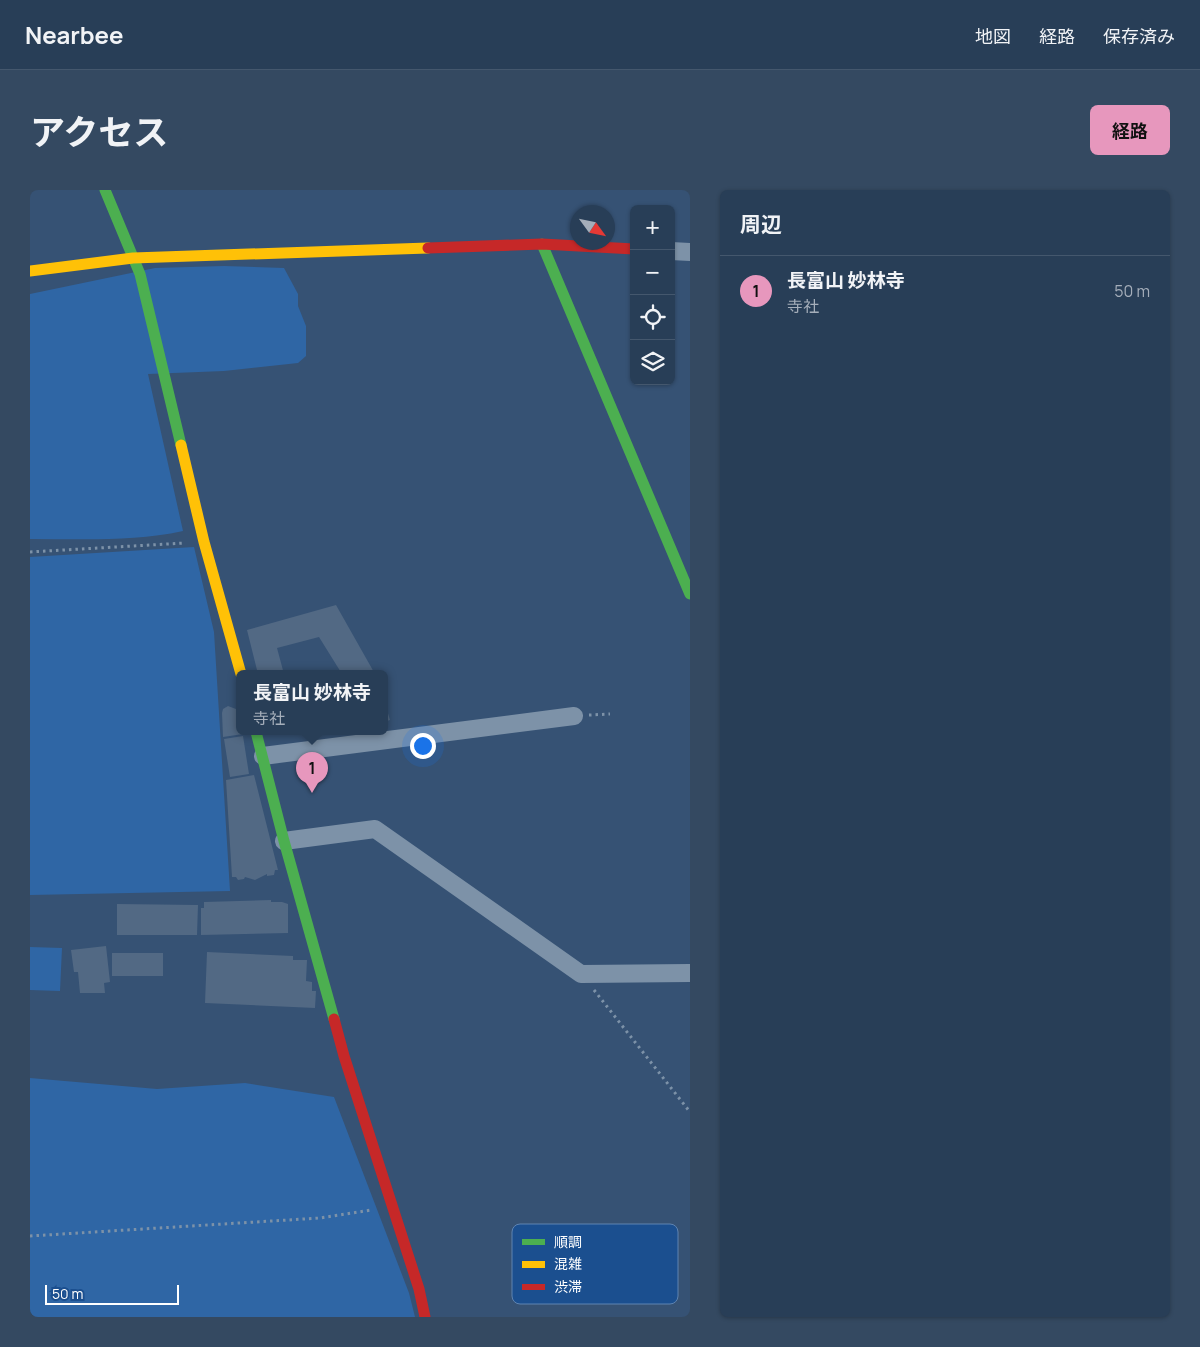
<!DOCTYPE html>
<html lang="ja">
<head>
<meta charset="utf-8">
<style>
	body { margin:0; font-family:Manrope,"Noto Sans JP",sans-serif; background:#344961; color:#f1f3f6 }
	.controls { position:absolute; right:15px; top:15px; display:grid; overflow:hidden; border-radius:8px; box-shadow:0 1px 4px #0004 }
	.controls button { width:45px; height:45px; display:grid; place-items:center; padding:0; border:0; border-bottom:1px solid #44576d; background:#283e57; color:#f1f3f6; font:25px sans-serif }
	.compass { position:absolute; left:540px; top:15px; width:45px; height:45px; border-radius:50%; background:#283e57; box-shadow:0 1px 4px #0004; rotate:123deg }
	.scale { position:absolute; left:15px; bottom:12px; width:134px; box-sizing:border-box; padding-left:5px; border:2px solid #fff; border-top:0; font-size:14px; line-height:18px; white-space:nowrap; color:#fff; -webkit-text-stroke:4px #1b4f8f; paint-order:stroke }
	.you { position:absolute; left:392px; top:555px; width:18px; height:18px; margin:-12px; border:4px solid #fff; border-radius:50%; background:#1a73e8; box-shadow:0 0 0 8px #1a73e833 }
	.badge { display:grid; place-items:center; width:32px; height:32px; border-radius:50%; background:#e797bd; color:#111; font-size:16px; font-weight:700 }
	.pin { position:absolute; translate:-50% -41px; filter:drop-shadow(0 1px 2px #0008) }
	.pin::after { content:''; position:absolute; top:26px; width:18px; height:15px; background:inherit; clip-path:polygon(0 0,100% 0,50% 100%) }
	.popup { position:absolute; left:206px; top:480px; width:152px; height:65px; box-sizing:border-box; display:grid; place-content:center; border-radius:8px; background:#283e57; filter:drop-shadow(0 1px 4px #0005); font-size:16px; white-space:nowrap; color:#a5aeba }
	.popup b { font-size:19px; color:#f1f3f6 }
	.popup::after { content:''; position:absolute; left:50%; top:100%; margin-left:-10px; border:10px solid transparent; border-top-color:#283e57 }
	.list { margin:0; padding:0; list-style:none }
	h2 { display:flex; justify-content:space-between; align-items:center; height:65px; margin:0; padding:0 20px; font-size:21px }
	h2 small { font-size:16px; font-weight:400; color:#a5aeba }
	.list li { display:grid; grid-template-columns:32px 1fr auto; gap:15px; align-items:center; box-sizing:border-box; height:70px; padding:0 20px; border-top:1px solid #44576d }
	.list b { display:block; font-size:19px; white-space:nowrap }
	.list p { margin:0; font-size:16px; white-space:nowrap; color:#a5aeba }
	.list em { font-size:16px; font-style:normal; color:#a5aeba }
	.icon { flex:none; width:28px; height:28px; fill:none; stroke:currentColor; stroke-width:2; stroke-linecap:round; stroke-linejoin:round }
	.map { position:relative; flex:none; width:660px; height:1127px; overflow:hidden; border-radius:8px }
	header { display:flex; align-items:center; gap:30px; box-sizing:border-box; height:70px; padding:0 25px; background:#283e57; border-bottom:1px solid #44576d }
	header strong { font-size:24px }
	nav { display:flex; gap:28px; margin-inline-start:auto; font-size:18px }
	.intro { display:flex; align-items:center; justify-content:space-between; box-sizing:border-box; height:120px; padding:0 30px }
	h1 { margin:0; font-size:35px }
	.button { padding:12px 22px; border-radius:8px; background:#e797bd; color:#111; font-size:18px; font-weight:700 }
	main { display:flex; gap:30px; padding:0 30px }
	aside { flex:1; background:#283e57; border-radius:8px; box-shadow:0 1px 4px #0004 }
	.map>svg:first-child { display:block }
	.green { fill:#2f66a5 }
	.building { fill:#526984 }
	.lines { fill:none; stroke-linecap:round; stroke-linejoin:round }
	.path { stroke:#7d92a8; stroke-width:3; stroke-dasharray:2.5 4; stroke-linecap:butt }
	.street { stroke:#7d92a8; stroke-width:18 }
	.fast { stroke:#4caf50; stroke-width:11 }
	.slow { stroke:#ffc107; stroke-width:11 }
	.jam { stroke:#c62828; stroke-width:11 }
	.key { fill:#1b4f8f; stroke:#5f84b1; stroke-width:1 }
	.key-label { font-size:14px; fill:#fff }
</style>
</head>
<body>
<header>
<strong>Nearbee</strong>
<nav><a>地図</a><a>経路</a><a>保存済み</a></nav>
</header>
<div class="intro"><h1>アクセス</h1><a class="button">経路</a></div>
<main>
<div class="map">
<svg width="660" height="1127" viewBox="0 0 660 1127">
	<rect width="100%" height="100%" fill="#365274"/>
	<path class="green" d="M194 76 254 78 268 104V116L276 136V166L268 173 194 181 118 184 153 341C103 352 51 349 0 349V104L125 78Z
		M164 357 184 442 200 701 0 705V367Z
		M0 757 32 758 30 801 0 800Z
		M0 888 127 899 215 893 304 907 379 1103 385 1127H0Z"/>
	<path class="building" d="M306 415 345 484H312L289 447 247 458 254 484H228L217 440Z
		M354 510 360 530 354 532Z
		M198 516 206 519 210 532V542H212L213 544 193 547 192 523 193 519Z
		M213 546 219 584 200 587 194 549Z
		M224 585 248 680H245L244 685 237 686V684L225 690 215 687 214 689 208 690 206 687H202L196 590Z
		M241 710V712H252L258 714V743L171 745V718H174V712Z
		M87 714 168 715 167 745H87Z
		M76 756 80 792 74 793 75 803H50L48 782H44L41 760Z
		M177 762 263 766V770H277L276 791 282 792V801H286L285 818 175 813Z
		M82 763H133V786H82Z"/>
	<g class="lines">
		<path class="path" d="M0 362 154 353
			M559 525 580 524
			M564 800 660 922
			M0 1046 290 1028 341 1020"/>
		<path class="street" d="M641 61 660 62
			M233 566 544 526
			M254 651 345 639 551 784 660 783"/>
		<path class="fast" d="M75 0 110 84 151 255
			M512 54 660 404
			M226 542 254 651 304 829"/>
		<path class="slow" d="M0 81 103 68 398 58
			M151 255 174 352 211 484"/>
		<path class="jam" d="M398 58 512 54 604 59
			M304 829 314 866 389 1099 395 1127"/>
	</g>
	<rect x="482" y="1034" width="166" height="80" rx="8" class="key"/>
	<rect x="492" y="1049" width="23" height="6" fill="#4caf50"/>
	<rect x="492" y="1071" width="23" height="7" fill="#ffc107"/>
	<rect x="492" y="1094" width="23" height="6" fill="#c62828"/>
	<g class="key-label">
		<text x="524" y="1057">順調</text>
		<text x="524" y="1079">混雑</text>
		<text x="524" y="1102">渋滞</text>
	</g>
</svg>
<div class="controls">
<button>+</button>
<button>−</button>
<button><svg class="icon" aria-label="locate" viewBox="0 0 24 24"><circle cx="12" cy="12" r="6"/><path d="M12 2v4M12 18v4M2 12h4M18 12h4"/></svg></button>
<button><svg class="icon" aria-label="layers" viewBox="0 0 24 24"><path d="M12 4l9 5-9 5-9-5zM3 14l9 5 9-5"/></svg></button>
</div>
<svg class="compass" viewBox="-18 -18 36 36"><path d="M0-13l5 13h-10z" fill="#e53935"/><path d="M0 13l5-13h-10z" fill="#a5aeba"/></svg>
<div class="scale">50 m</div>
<div class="you"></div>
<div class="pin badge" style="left:282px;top:603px">1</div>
<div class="popup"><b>長富山 妙林寺</b>寺社</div>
</div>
<aside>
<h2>周辺<small></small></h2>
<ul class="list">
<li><span class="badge">1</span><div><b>長富山 妙林寺</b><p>寺社</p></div><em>50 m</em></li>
</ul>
</aside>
</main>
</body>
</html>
